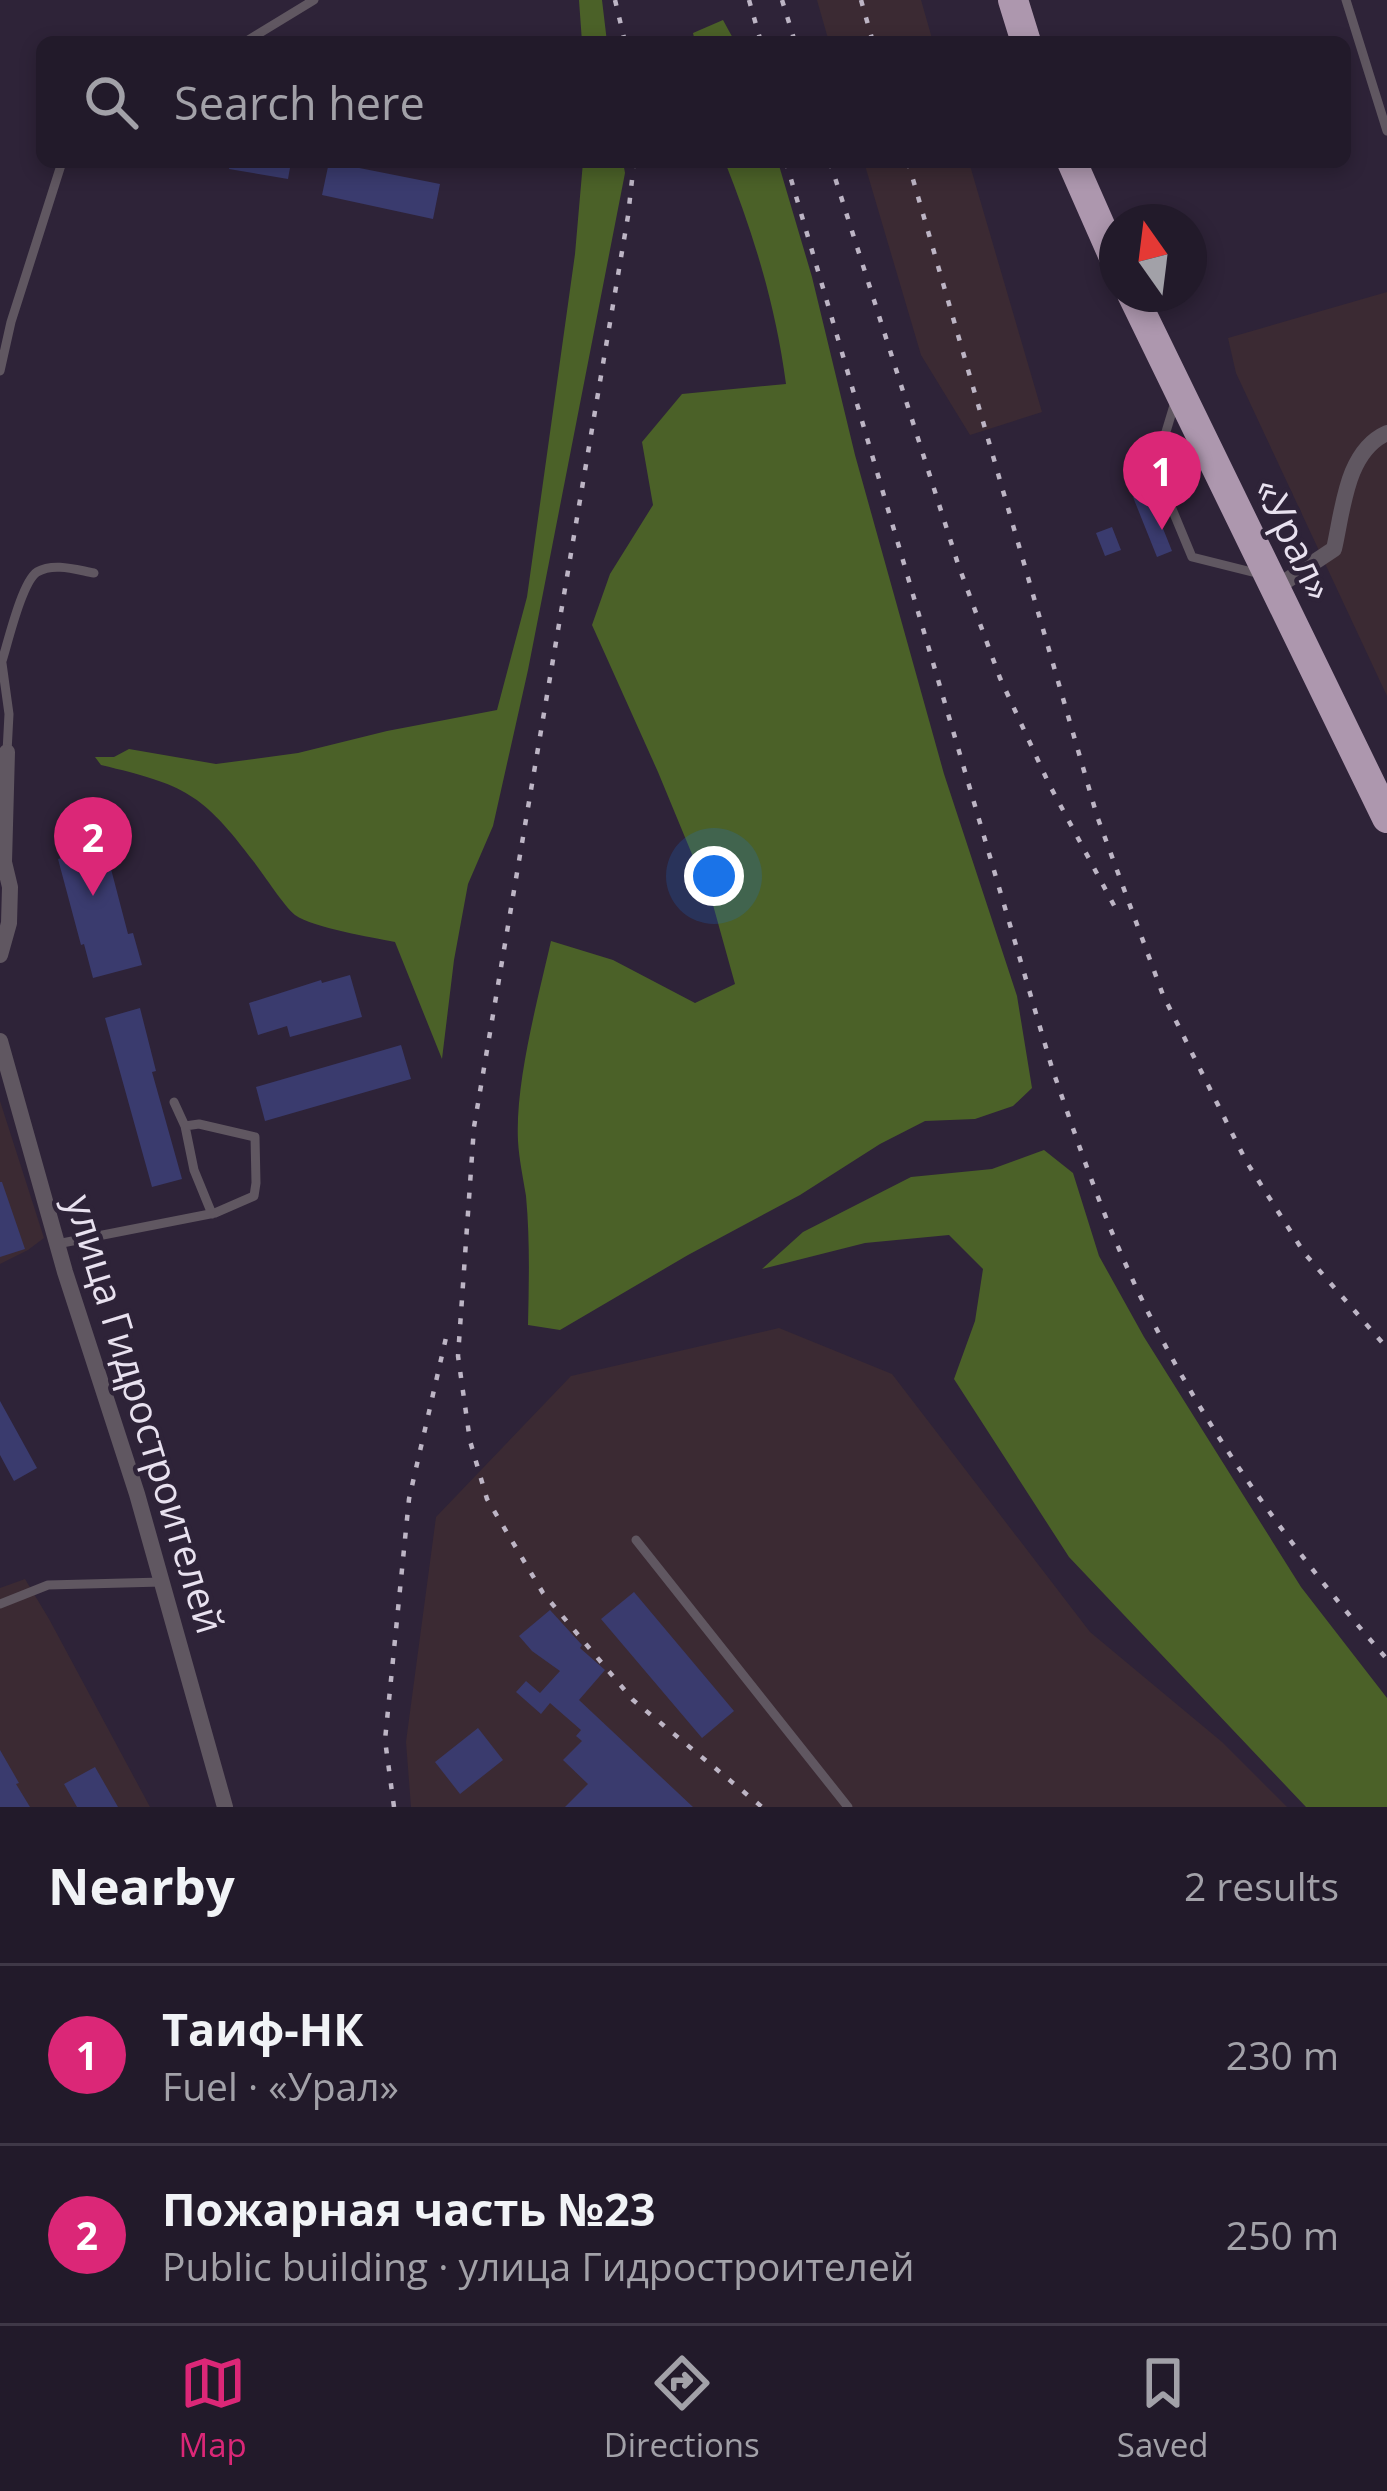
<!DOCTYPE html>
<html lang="en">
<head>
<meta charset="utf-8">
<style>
	body { margin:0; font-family:"Open Sans",sans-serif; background:#2a2332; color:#f1f3f6 }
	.compass { position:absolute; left:1099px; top:204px; width:108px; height:108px; border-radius:50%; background:#221a2a; box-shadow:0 6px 18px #0003; rotate:346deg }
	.you { position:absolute; left:714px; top:876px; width:42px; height:42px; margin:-30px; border:9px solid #fff; border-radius:50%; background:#1a73e8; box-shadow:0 0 0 18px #1a73e833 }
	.badge { display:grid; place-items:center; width:78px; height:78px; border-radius:50%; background:#db2777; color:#fff; font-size:39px; font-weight:700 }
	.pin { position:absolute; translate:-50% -99px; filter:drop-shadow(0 3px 6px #0008) }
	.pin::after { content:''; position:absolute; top:63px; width:42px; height:36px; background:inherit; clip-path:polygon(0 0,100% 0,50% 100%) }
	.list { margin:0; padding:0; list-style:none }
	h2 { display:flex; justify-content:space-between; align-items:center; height:156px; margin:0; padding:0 48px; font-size:51px }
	h2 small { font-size:39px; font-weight:400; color:#a2a1a8 }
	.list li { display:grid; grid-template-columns:78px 1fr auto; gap:36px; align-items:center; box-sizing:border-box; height:180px; padding:0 48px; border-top:3px solid #3f3847 }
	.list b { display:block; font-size:45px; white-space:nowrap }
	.list p { margin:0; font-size:39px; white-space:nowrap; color:#a2a1a8 }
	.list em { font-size:39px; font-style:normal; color:#a2a1a8 }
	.icon { flex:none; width:66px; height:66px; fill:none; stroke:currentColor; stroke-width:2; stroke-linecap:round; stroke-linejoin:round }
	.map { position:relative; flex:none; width:1387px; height:1807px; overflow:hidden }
	.search { position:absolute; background:#221a2a; box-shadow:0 6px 18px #0003; left:36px; right:36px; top:36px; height:132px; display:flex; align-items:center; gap:30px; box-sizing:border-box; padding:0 42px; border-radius:18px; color:#a2a1a8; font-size:45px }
	.sheet { height:516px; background:#221a2a }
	nav { display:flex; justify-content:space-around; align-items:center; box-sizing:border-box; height:168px; border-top:3px solid #3f3847; background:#221a2a; font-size:33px; color:#a2a1a8 }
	nav a { display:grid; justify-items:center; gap:6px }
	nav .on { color:#db2777 }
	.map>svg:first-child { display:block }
	.industrial { fill:#3b2a33 }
	.forest { fill:#4b6128 }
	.building { fill:#3a3b6e }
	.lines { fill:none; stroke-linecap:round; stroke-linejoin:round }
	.lane { stroke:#605761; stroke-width:9 }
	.street { stroke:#605761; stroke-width:16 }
	.highway { stroke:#ad97ae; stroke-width:30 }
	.rail { stroke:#bdb5c5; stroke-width:4.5; stroke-dasharray:6 12; stroke-linecap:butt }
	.labels { text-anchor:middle; stroke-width:9; stroke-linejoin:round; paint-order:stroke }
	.street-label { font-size:39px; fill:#e8e1ef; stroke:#2e2338 }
</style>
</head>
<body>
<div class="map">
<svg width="1387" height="1807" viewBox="0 0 1387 1807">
	<rect width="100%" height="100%" fill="#2e2338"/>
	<path class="industrial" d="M817 0H921L933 42H829Z
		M864 162H969L1042 412 970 435 921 355Z
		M1387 292V696L1236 373 1228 338Z
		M0 1101 44 1238 28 1250 0 1264Z
		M779 1328 892 1374 1090 1632 1222 1742 1287 1807H411L406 1742 436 1517 571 1376Z
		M25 1579 49 1619 150 1807H0V1588Z"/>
	<path class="forest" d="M579 0H602L607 42H582Z
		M723 20 735 42H695L693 33Z
		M583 162H623L625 173 528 670 493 826 468 884 454 960 442 1059 395 942C371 937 314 928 295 915 284 906 264 875 254 862 202 793 185 785 101 765L95 757H114L129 749 216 764 298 753 387 731 497 710 527 597 575 254Z
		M725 162H778L812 277 855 455 944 774 1017 996 1032 1088 1013 1106 975 1119 925 1121 880 1144 800 1195 688 1255 560 1330 528 1325C529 1281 530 1239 526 1196 523 1177 519 1159 518 1141 515 1082 538 999 551 941L613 960 695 1003 735 984 713 905 658 772 592 625 610 574 653 505 642 442 682 394 786 384C776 307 754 235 725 162Z
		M1044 1150 1073 1173 1099 1256 1144 1337 1301 1587 1387 1698V1807H1306L1069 1557 954 1379 975 1321 983 1269 949 1235 865 1243 762 1269 803 1232 911 1177 992 1169Z"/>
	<path class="building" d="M230 162H291L288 179 229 169Z
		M329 162 440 184 433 219 322 195Z
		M1148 491 1172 551 1157 557 1133 497Z
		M1112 527 1121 550 1105 556 1096 533Z
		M105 846 128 934 133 933 142 965 93 978 84 944 81 945 58 859Z
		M350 975 362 1017 290 1037 287 1026 258 1035 249 1003 321 980 322 983Z
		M140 1008 156 1071 152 1072 182 1179 152 1187 105 1018Z
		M401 1045 411 1079 265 1121 256 1087Z
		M0 1182H2L25 1249 0 1257Z
		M0 1401 37 1468 14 1481 0 1455Z
		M634 1592 734 1711 702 1738 601 1619Z
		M550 1610 582 1645 580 1648 605 1670 579 1700 693 1807H565L588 1784 563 1760 582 1741 576 1736 581 1730 550 1703 541 1714 516 1692 526 1681 540 1693 560 1671 532 1651 519 1636Z
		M478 1728 503 1760 460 1794 435 1762Z
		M0 1750 19 1783 16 1784 30 1807H0Z
		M95 1767 118 1807H77L64 1784Z"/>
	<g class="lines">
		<path class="lane" d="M1346 0 1387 131
			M245 42 314 0
			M0 371 11 322 62 162
			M1175 402 1155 468 1192 557 1260 574
			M1 656 9 714 7 752
			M2 661C8 642 22 582 37 572 54 562 77 570 94 573
			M185 1126 194 1170 212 1214
			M57 1244 215 1213 254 1196 256 1183 255 1137 199 1124 185 1126 174 1102
			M636 1540 848 1807
			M0 1604 48 1585 162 1582"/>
		<path class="street" d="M1274 589 1334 549C1343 510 1346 451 1387 433
			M0 955 9 923 10 887 4 862 7 752
			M0 1041 65 1272 137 1494 225 1807"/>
		<path class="highway" d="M1013 0 1026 42
			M1072 162 1117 264
			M1132 294 1387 818"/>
		<path class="rail" d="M615 0 625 42
			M749 0 761 42
			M782 0 795 42
			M861 0 873 42
			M634 162 628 216 474 1127 458 1356 470 1441 487 1499 543 1593 633 1700 762 1807
			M786 162 1052 1068C1075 1134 1097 1200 1126 1265 1189 1408 1284 1542 1387 1659
			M830 162 958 564 1000 678 1049 784 1117 911
			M908 162 1097 816 1163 995 1246 1161 1305 1254 1387 1348
			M394 1807 385 1740 409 1499 448 1329"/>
	</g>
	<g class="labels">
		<g class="street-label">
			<text transform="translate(1294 539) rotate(64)" y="14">«Урал»</text>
			<text transform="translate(145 1414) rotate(73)" y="14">улица Гидростроителей</text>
		</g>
	</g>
</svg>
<svg class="compass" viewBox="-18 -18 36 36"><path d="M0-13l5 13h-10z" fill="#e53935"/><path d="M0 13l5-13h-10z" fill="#a2a1a8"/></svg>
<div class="you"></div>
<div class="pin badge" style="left:1162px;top:530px">1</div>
<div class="pin badge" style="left:93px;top:896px">2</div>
<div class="search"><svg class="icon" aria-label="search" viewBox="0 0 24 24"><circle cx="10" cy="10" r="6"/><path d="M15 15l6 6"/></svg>Search here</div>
</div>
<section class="sheet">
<h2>Nearby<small>2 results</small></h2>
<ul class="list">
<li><span class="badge">1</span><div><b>Таиф-НК</b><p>Fuel · «Урал»</p></div><em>230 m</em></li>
<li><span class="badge">2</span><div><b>Пожарная часть №23</b><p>Public building · улица Гидростроителей</p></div><em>250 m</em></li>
</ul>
</section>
<nav>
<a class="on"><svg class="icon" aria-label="map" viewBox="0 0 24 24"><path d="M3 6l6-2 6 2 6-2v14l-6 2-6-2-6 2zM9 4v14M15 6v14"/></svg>Map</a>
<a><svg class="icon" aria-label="directions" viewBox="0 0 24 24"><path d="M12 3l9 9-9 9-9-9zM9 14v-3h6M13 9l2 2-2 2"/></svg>Directions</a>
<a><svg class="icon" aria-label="saved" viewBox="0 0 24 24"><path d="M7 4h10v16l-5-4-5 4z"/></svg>Saved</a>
</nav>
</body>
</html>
